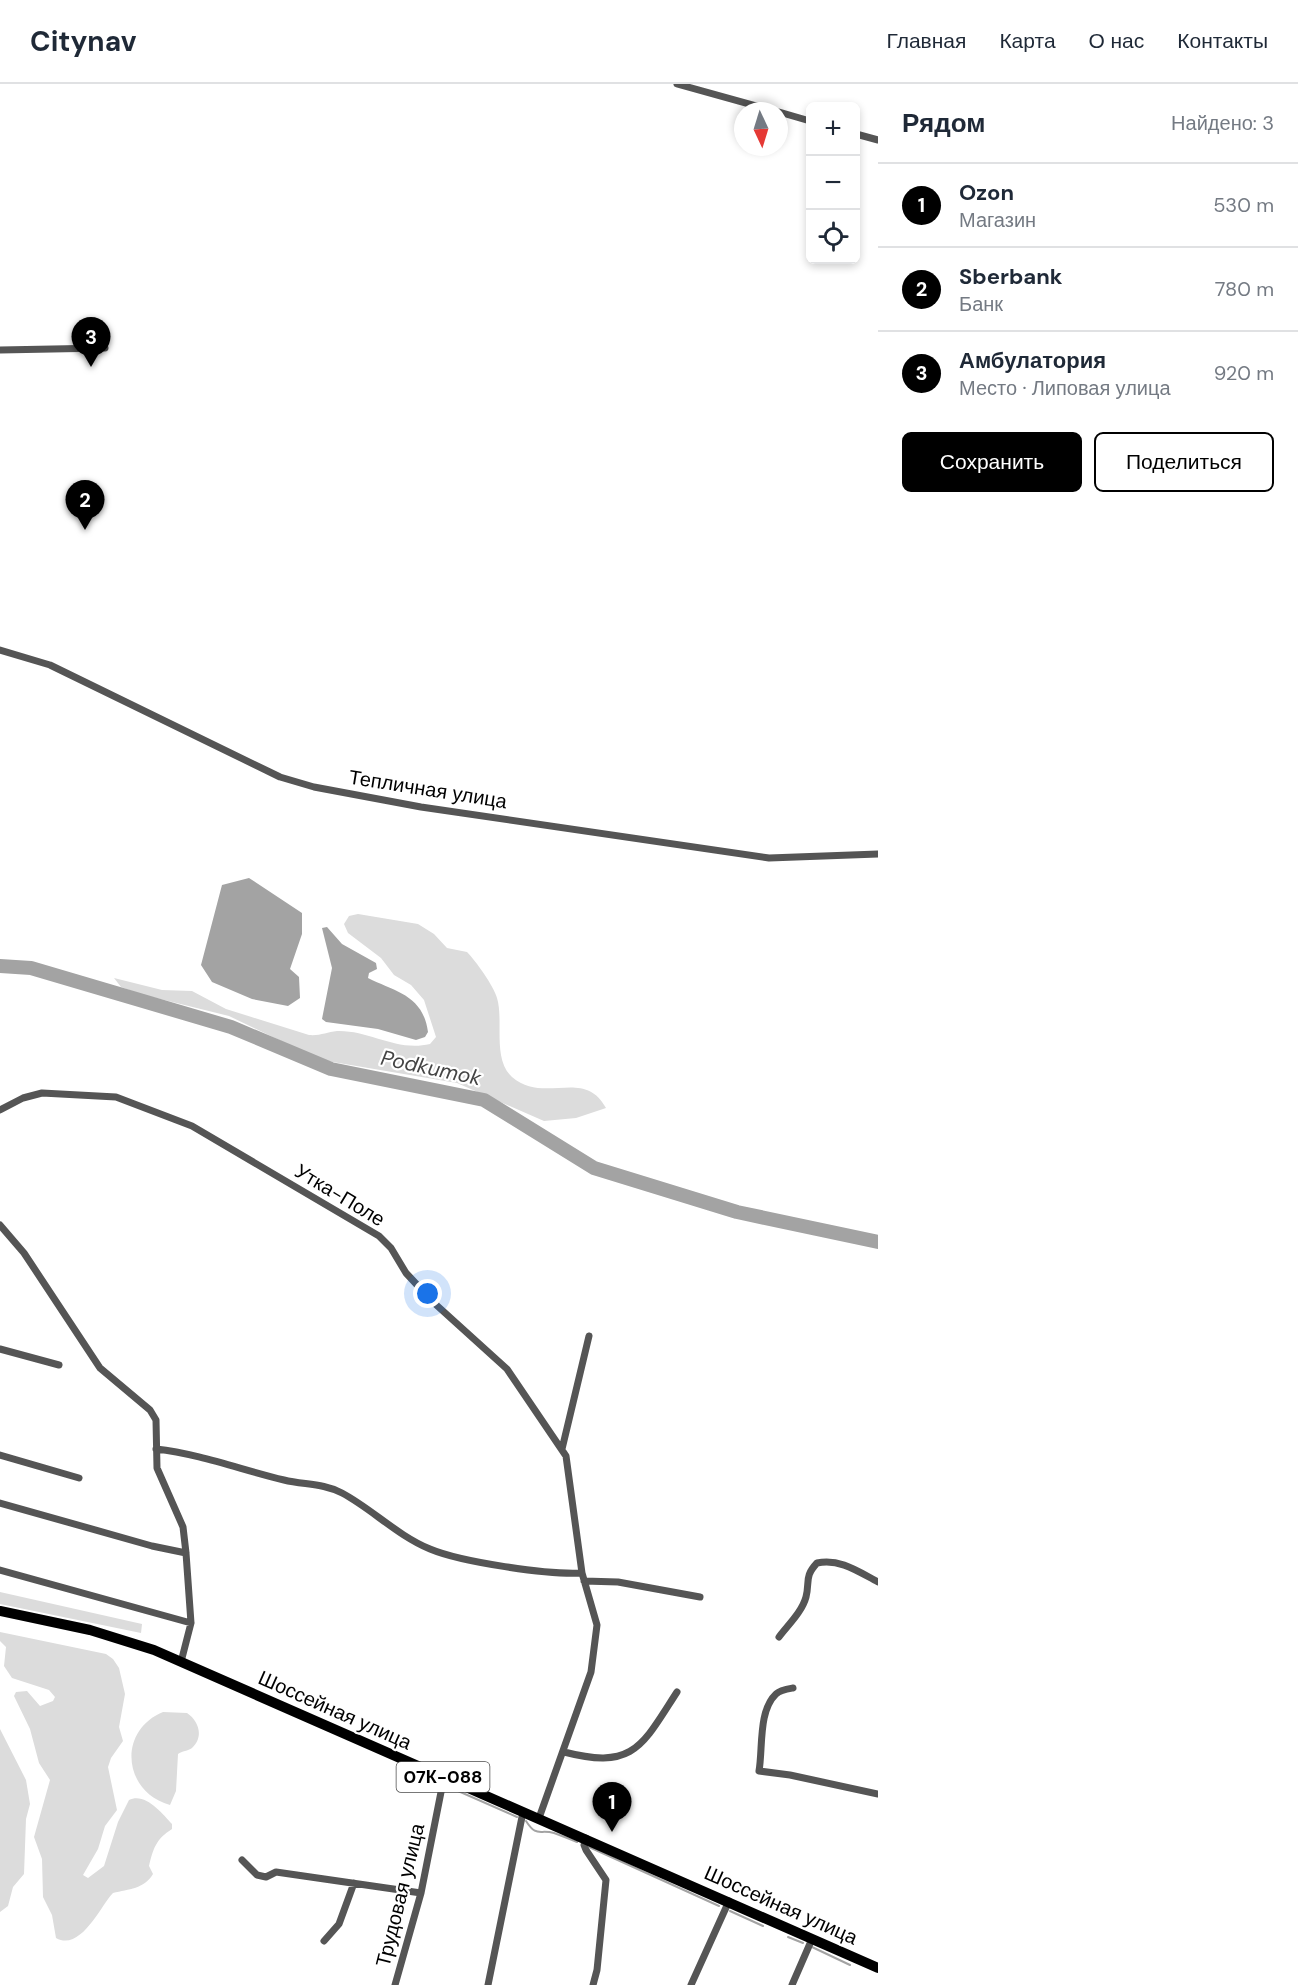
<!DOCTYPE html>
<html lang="ru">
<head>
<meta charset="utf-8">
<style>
	body { margin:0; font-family:"DM Sans",sans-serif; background:#f6f6f7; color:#1f2937 }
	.controls { position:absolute; right:18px; top:18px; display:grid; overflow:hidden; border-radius:9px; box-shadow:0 3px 9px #0003 }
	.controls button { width:54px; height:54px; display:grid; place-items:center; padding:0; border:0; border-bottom:2px solid #e0e1e3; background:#fff; color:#1f2937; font:30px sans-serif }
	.compass { position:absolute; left:734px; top:18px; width:54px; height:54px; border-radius:50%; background:#fff; box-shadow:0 3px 9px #0003; rotate:176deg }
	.you { position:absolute; left:428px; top:1210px; width:21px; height:21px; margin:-15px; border:4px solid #fff; border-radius:50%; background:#1a73e8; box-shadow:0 0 0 9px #1a73e833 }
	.badge { display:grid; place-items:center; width:39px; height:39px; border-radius:50%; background:#000; color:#fff; font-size:20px; font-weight:700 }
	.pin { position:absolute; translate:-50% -50px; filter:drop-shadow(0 2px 3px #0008) }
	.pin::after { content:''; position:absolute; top:32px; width:21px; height:18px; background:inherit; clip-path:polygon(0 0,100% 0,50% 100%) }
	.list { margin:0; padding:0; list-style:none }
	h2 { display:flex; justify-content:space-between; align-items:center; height:78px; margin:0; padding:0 24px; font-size:26px }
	h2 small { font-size:20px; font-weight:400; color:#747a83 }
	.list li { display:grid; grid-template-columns:39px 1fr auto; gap:18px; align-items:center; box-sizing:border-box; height:84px; padding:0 24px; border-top:2px solid #e0e1e3 }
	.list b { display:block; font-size:22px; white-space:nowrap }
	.list p { margin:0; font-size:20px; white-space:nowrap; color:#747a83 }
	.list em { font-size:20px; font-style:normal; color:#747a83 }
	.actions { display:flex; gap:12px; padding:18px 24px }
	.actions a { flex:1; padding:14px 0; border:2px solid #000; border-radius:9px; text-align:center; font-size:21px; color:#000 }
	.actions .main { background:#000; color:#fff }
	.icon { flex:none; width:33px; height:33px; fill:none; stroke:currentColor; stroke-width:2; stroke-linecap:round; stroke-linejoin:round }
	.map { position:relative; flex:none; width:878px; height:1901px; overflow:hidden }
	header { display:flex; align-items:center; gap:36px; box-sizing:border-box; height:84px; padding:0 30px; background:#fff; border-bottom:2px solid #e0e1e3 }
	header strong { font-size:28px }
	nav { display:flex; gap:33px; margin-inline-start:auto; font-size:21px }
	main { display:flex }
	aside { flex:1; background:#fff }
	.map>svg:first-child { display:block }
	.green { fill:#dcdcdc }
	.water { fill:#a3a3a3 }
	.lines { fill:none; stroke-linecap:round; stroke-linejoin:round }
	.stream { stroke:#a3a3a3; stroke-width:2 }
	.river { stroke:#a3a3a3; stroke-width:14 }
	.minor { stroke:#555; stroke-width:7 }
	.primary { stroke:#000; stroke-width:10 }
	.labels { text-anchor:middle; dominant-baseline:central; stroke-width:4.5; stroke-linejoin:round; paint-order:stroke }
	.shield { fill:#fff; stroke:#4c4c4c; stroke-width:1.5 }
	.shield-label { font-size:18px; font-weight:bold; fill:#000 }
	.street-label { font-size:20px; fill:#000; stroke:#fff }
	.water-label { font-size:21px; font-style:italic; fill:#444; stroke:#fff }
</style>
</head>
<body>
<header>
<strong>Citynav</strong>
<nav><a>Главная</a><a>Карта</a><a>О нас</a><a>Контакты</a></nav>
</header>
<main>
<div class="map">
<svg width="878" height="1901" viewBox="0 0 878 1901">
	<rect width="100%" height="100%" fill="#fff"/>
	<path class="green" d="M 358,830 L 418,840 L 434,850 L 447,864 L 467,868 C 475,876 494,902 497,914 C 504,937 492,975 512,993 C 545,1021 584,983 606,1024 L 576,1034 L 544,1037 L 457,999 L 321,976 L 229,932 L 140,910 L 121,903 L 114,894 L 162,906 L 192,907 L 226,925 L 309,951 C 320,952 327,948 337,947 C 370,946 396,968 430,960 L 436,953 L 424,916 L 411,901 L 394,891 L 381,874 L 348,849 L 344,840 L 349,832 Z
		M 0,1508 L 142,1540 L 141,1549 L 0,1520 Z
		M 0,1548 L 106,1570 L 113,1575 L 119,1584 L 125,1610 L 119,1643 L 123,1657 L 111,1674 L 108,1683 L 117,1726 L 105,1742 L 98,1765 L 83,1791 L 88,1794 L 104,1782 L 118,1738 L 129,1716 C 145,1708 162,1729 172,1740 L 172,1745 C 156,1755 153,1765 149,1782 L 153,1790 C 144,1805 129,1805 113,1809 C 101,1821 81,1868 56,1854 L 52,1831 L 43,1813 L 42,1775 L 34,1753 L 50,1696 L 39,1679 L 30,1645 L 14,1612 L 16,1608 L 27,1607 L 40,1622 L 53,1617 L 55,1613 L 49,1606 L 12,1594 L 4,1582 L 6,1563 L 0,1557 Z
		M 163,1628 L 187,1629 C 199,1637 204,1653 192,1664 C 188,1667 182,1667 178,1670 L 176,1707 L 170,1721 C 123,1708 117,1647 163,1628 Z
		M 0,1645 L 26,1696 L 30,1720 L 26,1735 L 24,1790 L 13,1803 L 8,1822 L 0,1828 Z"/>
	<path class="water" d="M 249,794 L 302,829 L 302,850 L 290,885 L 299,893 L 300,914 L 288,922 L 252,915 L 212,898 L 201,881 L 222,801 Z
		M 327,843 L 342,860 L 376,879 L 377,885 L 369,889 L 368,894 C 396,908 423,911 428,948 L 425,953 L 416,956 L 378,945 L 326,938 L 322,935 L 332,884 L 322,844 Z"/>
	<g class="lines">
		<path class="stream" d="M 449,1703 L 517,1733
			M 526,1737 C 537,1754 539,1745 554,1749 C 562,1752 570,1755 577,1758
			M 589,1763 L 719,1822
			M 730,1827 L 763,1842
			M 788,1853 L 803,1859
			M 812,1863 L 850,1881"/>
		<path class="river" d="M 0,882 L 31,884 L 231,943 L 331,985 L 484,1016 L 594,1084 L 737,1128 L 878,1158"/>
		<path class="minor" d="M 677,0 L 774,27
			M 779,28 L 810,37
			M 856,50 L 878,56
			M 0,266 L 105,264
			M 0,566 L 50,581 L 280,693 L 314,703 L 421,723 L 769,774 L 878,770
			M 0,1026 L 23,1014 L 42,1009 L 116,1013 L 192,1042 L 379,1152 L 391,1164 L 406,1189 L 433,1218 L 507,1285 L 566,1372 L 582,1489 L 597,1541 L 591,1588 L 539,1734
			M 0,1141 L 24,1169 L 100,1284 L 150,1326 L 156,1336 L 157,1384 L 183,1443 L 186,1469 L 191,1539 L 181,1578
			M 0,1265 L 59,1281
			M 156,1365 C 200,1370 242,1386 284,1396 C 304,1401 323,1399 342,1409 C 372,1425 398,1452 430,1465 C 461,1478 548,1491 582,1489
			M 562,1365 L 589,1252
			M 0,1371 L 79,1394
			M 0,1419 L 152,1462 L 186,1469
			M 0,1486 L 191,1539
			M 584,1497 L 618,1498 L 700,1513
			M 779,1553 C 788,1541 802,1528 806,1513 C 810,1497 804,1493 817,1479 C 840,1474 859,1488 878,1498
			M 793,1604 C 787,1605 780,1606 776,1610 C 758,1627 763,1665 759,1687 L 790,1691 L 878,1710
			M 564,1668 C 634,1686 642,1662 677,1608
			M 586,1754 L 584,1761 L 586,1766 L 606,1796 L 597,1886 L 593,1901
			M 242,1776 L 257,1791 L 266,1793 L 276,1788 L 421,1809
			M 324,1857 L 339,1840 L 354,1799
			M 395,1901 L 421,1809 L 444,1693
			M 488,1901 L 523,1728
			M 691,1901 L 729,1817
			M 792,1901 L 812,1855"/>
		<path class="primary" d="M 0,1527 L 90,1546 L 154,1566 L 878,1884"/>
	</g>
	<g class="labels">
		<rect class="shield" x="396.5" y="1678" width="93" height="30" rx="4.5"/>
		<g class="shield-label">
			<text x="443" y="1693">07К-088</text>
		</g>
		<g class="street-label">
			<text transform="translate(428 705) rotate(9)">Тепличная улица</text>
			<text transform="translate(340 1111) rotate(31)">Утка-Поле</text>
			<text transform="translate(335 1626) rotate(24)">Шоссейная улица</text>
			<text transform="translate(400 1811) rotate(-76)">Трудовая улица</text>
			<text transform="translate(781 1821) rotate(24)">Шоссейная улица</text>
		</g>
		<g class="water-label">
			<text transform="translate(431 984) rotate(12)">Podkumok</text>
		</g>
	</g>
</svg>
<div class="controls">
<button>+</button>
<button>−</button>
<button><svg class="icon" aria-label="locate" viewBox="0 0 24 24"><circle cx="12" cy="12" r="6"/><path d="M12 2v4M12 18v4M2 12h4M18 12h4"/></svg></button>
</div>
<svg class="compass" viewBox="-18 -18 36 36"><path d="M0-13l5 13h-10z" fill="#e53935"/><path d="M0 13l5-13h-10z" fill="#747a83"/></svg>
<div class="you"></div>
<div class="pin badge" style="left:612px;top:1748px">1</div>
<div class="pin badge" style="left:85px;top:446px">2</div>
<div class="pin badge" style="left:91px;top:283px">3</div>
</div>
<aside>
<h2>Рядом<small>Найдено: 3</small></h2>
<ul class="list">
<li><span class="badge">1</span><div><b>Ozon</b><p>Магазин</p></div><em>530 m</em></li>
<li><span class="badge">2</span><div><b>Sberbank</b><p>Банк</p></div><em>780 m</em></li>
<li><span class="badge">3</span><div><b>Амбулатория</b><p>Место · Липовая улица</p></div><em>920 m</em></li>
</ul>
<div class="actions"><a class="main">Сохранить</a><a>Поделиться</a></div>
</aside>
</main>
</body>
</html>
